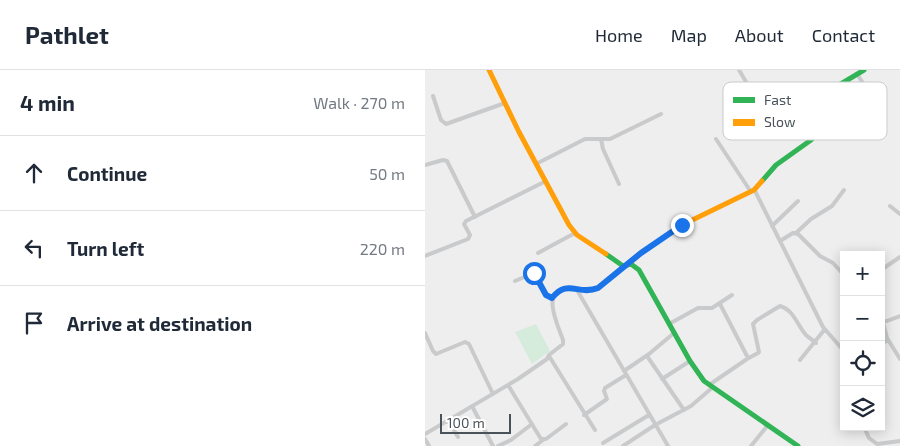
<!DOCTYPE html>
<html lang="en">
<head>
<meta charset="utf-8">
<style>
	body { margin:0; font-family:"Exo 2",sans-serif; background:#f2f2f3; color:#1f2937 }
	.controls { position:absolute; right:15px; bottom:15px; display:grid; overflow:hidden; border-radius:0px; box-shadow:0 2px 12px #0003 }
	.controls button { width:45px; height:45px; display:grid; place-items:center; padding:0; border:0; border-bottom:1px solid #e0e1e3; background:#fff; color:#1f2937; font:25px sans-serif }
	.scale { position:absolute; left:15px; bottom:12px; width:71px; box-sizing:border-box; padding-left:5px; border:2px solid #485258; border-top:0; font-size:14px; line-height:18px; white-space:nowrap; color:#485258; -webkit-text-stroke:4px #fff; paint-order:stroke }
	.stop { position:absolute; width:15px; height:15px; margin:-11px; border:4px solid #1a73e8; border-radius:50%; background:#fff }
	.stop.end { background:#1a73e8; border-color:#fff; box-shadow:0 1px 5px #0008 }
	.list { margin:0; padding:0; list-style:none }
	h2 { display:flex; justify-content:space-between; align-items:center; height:65px; margin:0; padding:0 20px; font-size:21px }
	h2 small { font-size:16px; font-weight:400; color:#747a83 }
	.list li { display:grid; grid-template-columns:32px 1fr auto; gap:15px; align-items:center; box-sizing:border-box; height:75px; padding:0 20px; border-top:1px solid #e0e1e3 }
	.list b { display:block; font-size:19px; white-space:nowrap }
	.list em { font-size:16px; font-style:normal; color:#747a83 }
	.icon { flex:none; width:28px; height:28px; fill:none; stroke:currentColor; stroke-width:2; stroke-linecap:round; stroke-linejoin:round }
	.map { position:relative; flex:none; width:475px; height:376px; overflow:hidden }
	header { display:flex; align-items:center; gap:30px; box-sizing:border-box; height:70px; padding:0 25px; background:#fff; border-bottom:1px solid #e0e1e3 }
	header strong { font-size:24px }
	nav { display:flex; gap:28px; margin-inline-start:auto; font-size:18px }
	main { display:flex }
	aside { flex:1; background:#fff }
	.map>svg:first-child { display:block }
	.green { fill:#d5ebdc }
	.lines { fill:none; stroke-linecap:round; stroke-linejoin:round }
	.street { stroke:#c9cacc; stroke-width:4 }
	.fast { stroke:#30b455; stroke-width:5 }
	.slow { stroke:#ff9f0a; stroke-width:5 }
	.route { stroke:#1a73e8; stroke-width:6 }
	.key { fill:#fff; stroke:#c8cbcd; stroke-width:1 }
	.key-label { font-size:14px; fill:#485258 }
</style>
</head>
<body>
<header>
<strong>Pathlet</strong>
<nav><a>Home</a><a>Map</a><a>About</a><a>Contact</a></nav>
</header>
<main>
<aside>
<h2>4 min<small>Walk · 270 m</small></h2>
<ul class="list">
<li><svg class="icon" aria-label="ahead" viewBox="0 0 24 24"><path d="M12 20V5M6 11l6-6 6 6"/></svg><div><b>Continue</b></div><em>50 m</em></li>
<li><svg class="icon" aria-label="left" viewBox="0 0 24 24"><path d="M17 20v-9H6M10 6l-5 5 5 5"/></svg><div><b>Turn left</b></div><em>220 m</em></li>
<li><svg class="icon" aria-label="arrive" viewBox="0 0 24 24"><path d="M6 21V4h12l-3 4 3 4H6"/></svg><div><b>Arrive at destination</b></div></li>
</ul>
</aside>
<div class="map">
<svg width="475" height="376" viewBox="0 0 475 376">
	<rect width="100%" height="100%" fill="#efeeee"/>
	<path class="green" d="M 111,254 L 125,281 L 107,294 L 90,262 Z"/>
	<g class="lines">
		<path class="street" d="M 314,0 L 336,37
			M 432,4 L 449,30
			M 8,26 L 16,50 L 21,54 L 80,33
			M 176,69 L 178,79 L 194,114
			M 291,69 L 326,122
			M 111,94 L 160,69 L 185,69 L 236,44
			M 0,95 L 18,90 L 22,91 L 50,147
			M 329,119 L 355,171 L 368,163 L 373,164 L 395,186 L 408,193 L 419,205
			M 465,136 L 475,144
			M 347,156 L 373,131
			M 371,163 L 386,149 L 407,136 L 419,120
			M 355,171 L 398,257 L 419,281
			M 113,183 L 150,163
			M 0,186 L 43,169 L 45,165 L 39,154 L 41,151 L 121,111
			M 456,200 L 475,187
			M 90,211 L 109,203 L 121,225 L 127,228
			M 152,220 L 243,376
			M 295,234 L 323,288
			M 456,251 L 462,251 L 475,246
			M 458,252 L 462,268 L 475,289
			M 244,254 L 273,238 L 287,238 L 307,225
			M 0,263 L 8,281 L 11,284 L 40,272 L 44,274 L 68,324
			M 456,274 L 463,270
			M 124,286 L 170,360
			M 222,286 L 259,340
			M 375,290 L 400,259
			M 199,301 L 224,284 L 249,263
			M 237,309 L 265,291
			M 83,315 L 116,369 L 121,369 L 141,354
			M 284,315 L 322,289 L 333,283 L 334,282 L 328,254 L 332,250 L 355,236 C 369,240 372,255 381,265 C 384,268 388,270 391,273
			M 47,336 L 68,376
			M 159,345 L 182,329 L 179,321 L 180,318 L 201,305
			M 23,350 L 33,367
			M 439,357 L 444,368 L 452,374 L 475,371
			M 0,364 L 93,309 L 122,289 L 124,285 L 138,274 L 138,270 C 133,256 115,219 142,218 C 154,217 160,223 173,218 L 198,196
			M 0,369 L 4,376
			M 178,373 L 224,345
			M 73,376 L 86,370 L 107,354
			M 110,376 L 118,370
			M 198,376 L 230,355 L 266,336 L 288,317
			M 326,376 L 343,355"/>
		<path class="fast" d="M 337,111 L 351,95 L 386,70 L 422,36 L 423,30 L 414,18 L 414,15 L 439,0
			M 181,184 L 198,196 L 206,194 L 214,200 L 265,291 L 279,311 L 373,376"/>
		<path class="slow" d="M 64,0 L 94,62 L 144,155 L 152,165 L 181,184
			M 203,194 L 216,183 L 257,155 L 329,120 L 337,111"/>
	</g>
	<g class="lines">
		<path class="route" d="M 109,203 L 121,225 L 127,228 C 143,208 153,226 173,218 L 216,183 L 257,155"/>
	</g>
	<rect x="298" y="12" width="164" height="58" rx="8" class="key"/>
	<rect x="308" y="27" width="22" height="6" fill="#30b455"/>
	<rect x="308" y="49" width="22" height="7" fill="#ff9f0a"/>
	<g class="key-label">
		<text x="339" y="35">Fast</text>
		<text x="339" y="57">Slow</text>
	</g>
</svg>
<div class="controls">
<button>+</button>
<button>−</button>
<button><svg class="icon" aria-label="locate" viewBox="0 0 24 24"><circle cx="12" cy="12" r="6"/><path d="M12 2v4M12 18v4M2 12h4M18 12h4"/></svg></button>
<button><svg class="icon" aria-label="layers" viewBox="0 0 24 24"><path d="M12 4l9 5-9 5-9-5zM3 14l9 5 9-5"/></svg></button>
</div>
<div class="scale">100 m</div>
<div class="stop" style="left:109px;top:203px"></div>
<div class="stop end" style="left:257px;top:155px"></div>
</div>
</main>
</body>
</html>
